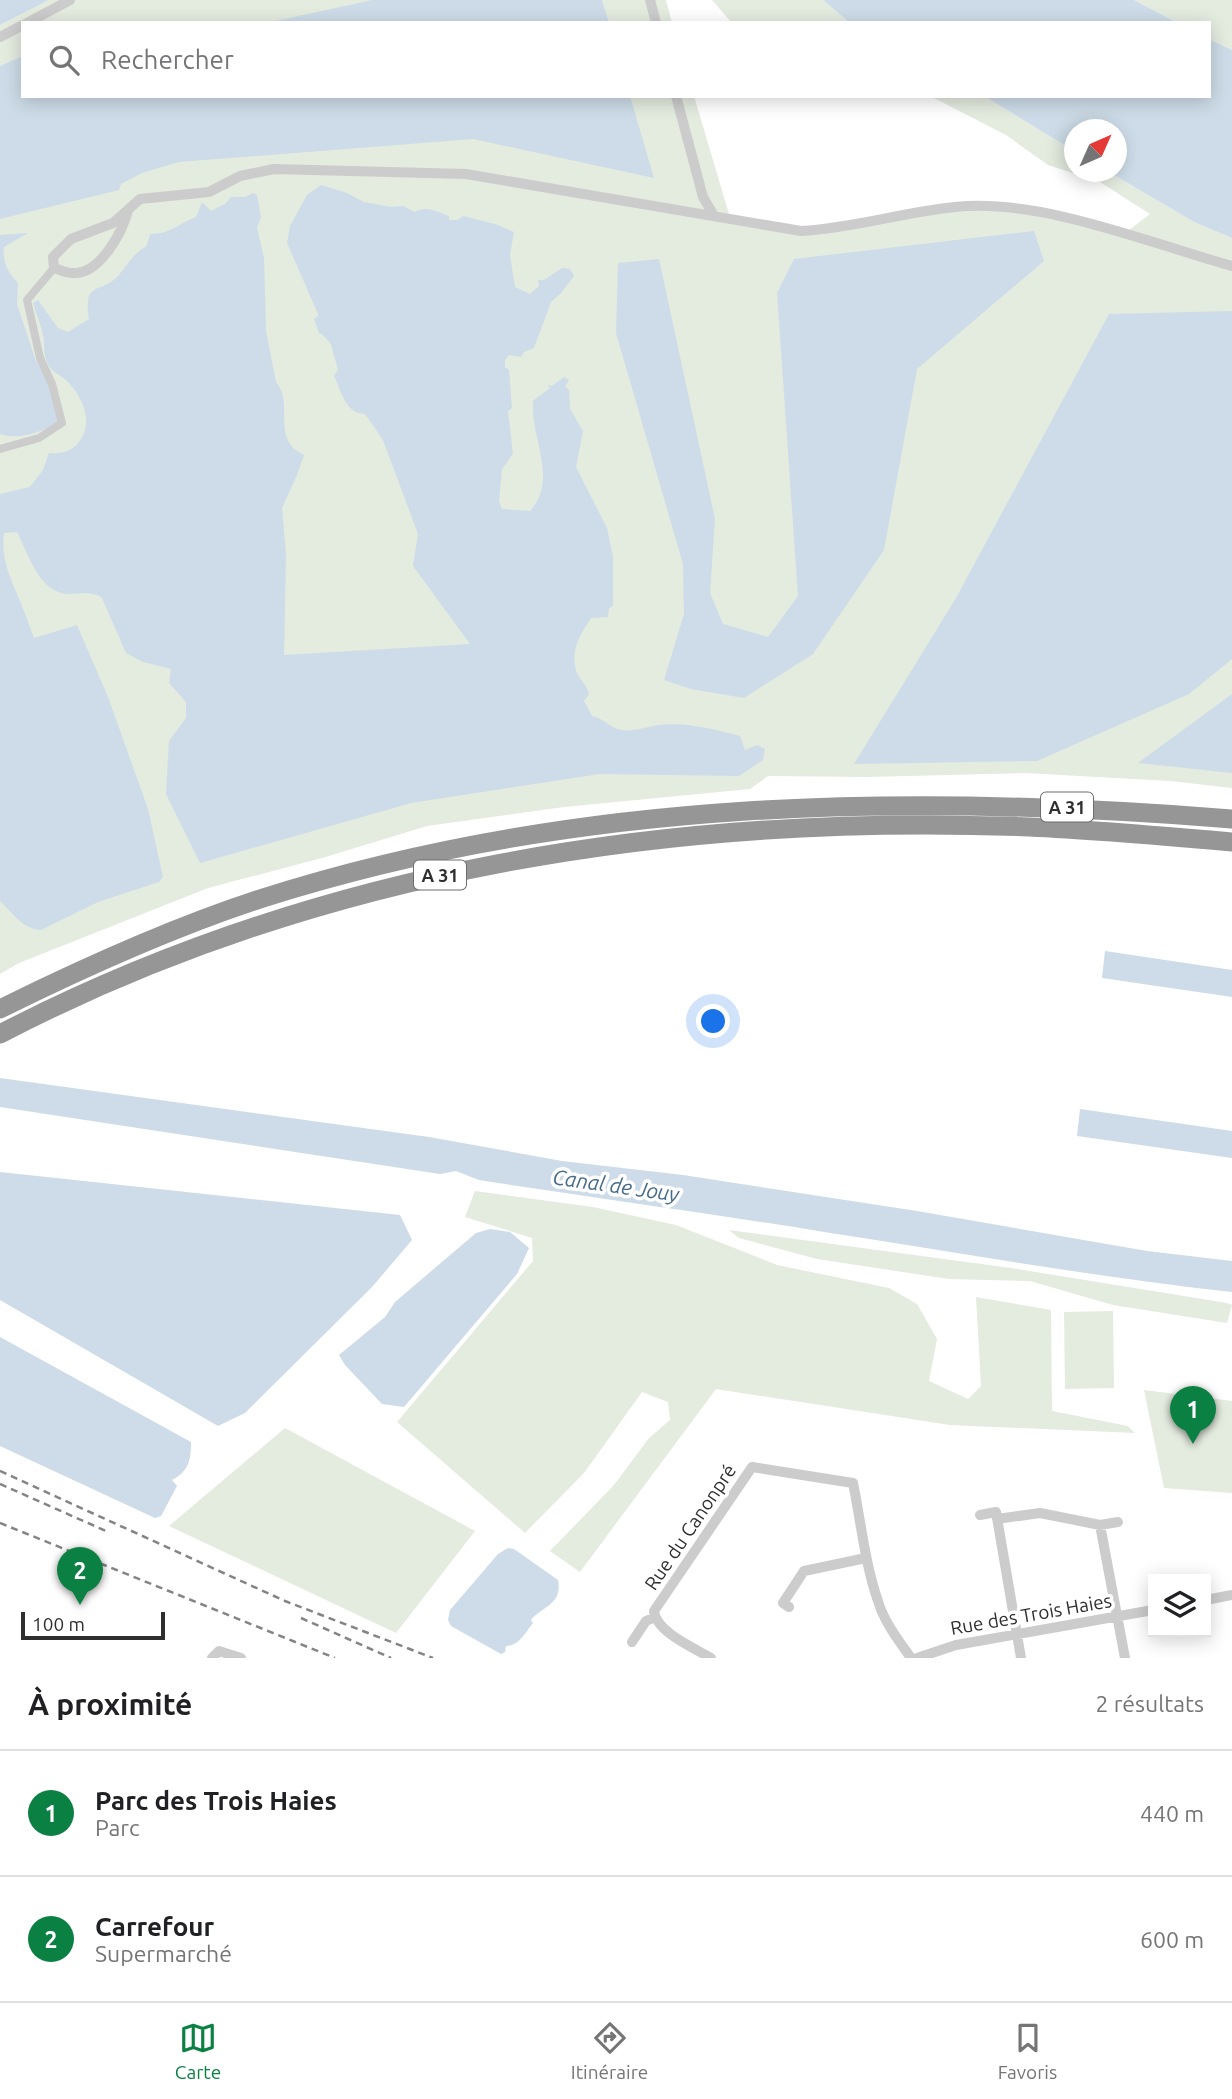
<!DOCTYPE html>
<html lang="fr">
<head>
<meta charset="utf-8">
<style>
	body { margin:0; font-family:Ubuntu,sans-serif; background:#f2f2f2; color:#202124 }
	.controls { position:absolute; right:21px; bottom:21px; display:grid; overflow:hidden; border-radius:0px; box-shadow:0 4px 18px #0003 }
	.controls button { width:63px; height:63px; display:grid; place-items:center; padding:0; border:0; border-bottom:2px solid #e0e0e0; background:#fff; color:#202124; font:35px sans-serif }
	.compass { position:absolute; left:1064px; top:119px; width:63px; height:63px; border-radius:50%; background:#fff; box-shadow:0 4px 18px #0003; rotate:45deg }
	.scale { position:absolute; left:21px; bottom:18px; width:144px; box-sizing:border-box; padding-left:7px; border:4px solid #2f2f2f; border-top:0; font-size:19px; line-height:24px; white-space:nowrap; color:#2f2f2f; -webkit-text-stroke:5px #fff; paint-order:stroke }
	.you { position:absolute; left:714px; top:1022px; width:24px; height:24px; margin:-18px; border:5px solid #fff; border-radius:50%; background:#1a73e8; box-shadow:0 0 0 10px #1a73e833 }
	.badge { display:grid; place-items:center; width:46px; height:46px; border-radius:50%; background:#0b8043; color:#fff; font-size:23px; font-weight:700 }
	.pin { position:absolute; translate:-50% -58px; filter:drop-shadow(0 2px 4px #0008) }
	.pin::after { content:''; position:absolute; top:37px; width:24px; height:21px; background:inherit; clip-path:polygon(0 0,100% 0,50% 100%) }
	.list { margin:0; padding:0; list-style:none }
	h2 { display:flex; justify-content:space-between; align-items:center; height:91px; margin:0; padding:0 28px; font-size:30px }
	h2 small { font-size:23px; font-weight:400; color:#757577 }
	.list li { display:grid; grid-template-columns:46px 1fr auto; gap:21px; align-items:center; box-sizing:border-box; height:126px; padding:0 28px; border-top:2px solid #e0e0e0 }
	.list b { display:block; font-size:26px; white-space:nowrap }
	.list p { margin:0; font-size:23px; white-space:nowrap; color:#757577 }
	.list em { font-size:23px; font-style:normal; color:#757577 }
	.icon { flex:none; width:38px; height:38px; fill:none; stroke:currentColor; stroke-width:2; stroke-linecap:round; stroke-linejoin:round }
	.map { position:relative; flex:none; width:1232px; height:1658px; overflow:hidden }
	.search { position:absolute; background:#fff; box-shadow:0 4px 18px #0003; left:21px; right:21px; top:21px; height:77px; display:flex; align-items:center; gap:18px; box-sizing:border-box; padding:0 24px; border-radius:0px; color:#757577; font-size:26px }
	.sheet { height:343px; background:#fff }
	nav { display:flex; justify-content:space-around; align-items:center; box-sizing:border-box; height:98px; border-top:2px solid #e0e0e0; background:#fff; font-size:19px; color:#757577 }
	nav a { display:grid; justify-items:center; gap:4px }
	nav .on { color:#0b8043 }
	.map>svg:first-child { display:block }
	.green { fill:#e4ebdf }
	.water { fill:#cddce8 }
	.lines { fill:none; stroke-linecap:round; stroke-linejoin:round }
	.pedestrian { stroke:#ccc; stroke-width:8 }
	.minor { stroke:#ccc; stroke-width:10 }
	.motorway { stroke:#969696; stroke-width:19 }
	.rail { stroke:#848484; stroke-width:2.5; stroke-dasharray:7 5; stroke-linecap:butt }
	.labels { text-anchor:middle; dominant-baseline:central; stroke-width:7; stroke-linejoin:round; paint-order:stroke }
	.shield { fill:#fff; stroke:#6d6d6d; stroke-width:2 }
	.shield-label { font-size:18px; font-weight:bold; fill:#2f2f2f }
	.street-label { font-size:19px; fill:#2f2f2f; stroke:#fff }
	.water-label { font-size:21px; font-style:italic; fill:#466b88; stroke:#fff }
</style>
</head>
<body>
<div class="map">
<svg width="1232" height="1658" viewBox="0 0 1232 1658">
	<rect width="100%" height="100%" fill="#fff"/>
	<path class="green" d="M 49,0 L 666,0 L 672,23 L 23,23 L 23,96 L 694,96 L 731,221 L 802,231 L 956,207 L 1018,208 L 1124,234 L 1150,214 L 1100,182 L 1048,165 L 1006,135 L 930,96 L 984,96 L 1074,151 L 1074,172 L 1109,172 L 1194,222 L 1232,238 L 1232,788 L 1170,781 L 1025,773 L 867,777 L 768,776 L 750,789 L 564,807 L 427,826 L 322,858 L 208,888 L 19,963 L 0,974 L 0,25 Z
		M 712,0 L 823,0 L 850,23 L 732,23 Z
		M 1134,0 L 1232,0 L 1232,50 L 1209,39 L 1209,23 L 1178,23 Z
		M 475,1191 L 593,1207 L 676,1225 L 777,1265 L 889,1288 L 917,1304 L 937,1339 L 929,1381 L 968,1399 L 981,1386 L 976,1297 L 1051,1310 L 1052,1411 L 1128,1426 L 1135,1433 L 950,1425 L 716,1389 L 580,1572 L 550,1551 L 614,1485 L 649,1438 L 670,1420 L 668,1402 L 642,1392 L 584,1473 L 525,1533 L 397,1422 L 533,1261 L 532,1238 L 465,1217 Z
		M 729,1230 L 1011,1268 L 1227,1303 L 1232,1305 L 1227,1323 L 1113,1305 L 1030,1281 L 949,1279 L 817,1259 L 739,1238 Z
		M 1113,1311 L 1114,1388 L 1065,1389 L 1064,1312 Z
		M 1144,1390 L 1232,1401 L 1232,1493 L 1164,1488 Z
		M 285,1428 L 475,1531 L 396,1633 L 169,1526 Z"/>
	<path class="water" d="M 0,0 L 49,0 L 0,25 Z
		M 372,0 L 602,0 L 609,23 L 267,23 Z
		M 823,0 L 1134,0 L 1178,23 L 850,23 Z
		M 1209,39 L 1232,50 L 1232,238 L 1194,222 L 1109,172 L 1116,172 L 1116,130 L 1074,130 L 1074,151 L 984,96 L 1209,96 Z
		M 23,56 L 23,96 L 630,96 L 654,178 L 473,139 L 179,162 L 142,173 L 121,184 L 119,190 L 0,219 L 0,66 Z
		M 321,185 L 347,193 L 364,202 L 391,207 L 403,206 L 415,212 C 427,205 437,212 449,216 L 449,220 L 458,220 L 463,216 L 498,225 L 514,232 L 510,255 L 515,287 L 530,294 L 539,286 L 538,280 L 544,280 L 562,268 L 570,269 L 574,276 L 561,293 L 551,302 L 534,348 L 524,352 L 521,357 L 509,355 L 505,360 L 505,367 L 509,370 L 512,408 L 508,411 L 513,454 L 502,469 L 499,501 L 502,509 L 530,511 C 559,480 530,437 533,401 L 550,388 L 547,385 L 552,386 L 564,377 L 569,380 L 565,386 L 569,390 L 570,409 L 583,431 L 576,467 L 607,528 L 613,557 L 613,606 L 609,608 L 608,617 L 591,618 C 580,635 568,653 578,675 C 582,682 586,684 589,694 L 584,701 L 592,716 C 603,718 610,728 621,730 C 634,732 646,727 659,725 C 686,722 714,729 740,736 L 745,750 L 757,745 L 765,749 L 763,760 L 739,776 L 600,774 L 411,803 L 200,863 L 166,794 L 169,741 L 186,718 L 186,702 L 169,683 L 171,669 L 143,662 L 126,653 L 102,598 C 93,591 81,594 69,594 C 38,593 29,554 17,532 L 4,533 C 0,563 14,584 24,611 C 28,620 30,629 34,638 L 77,625 L 108,697 L 148,809 L 163,877 L 159,882 L 98,902 L 41,930 C 22,929 13,913 0,901 L 0,494 L 30,487 L 43,470 L 49,453 C 60,454 71,452 78,443 C 95,423 83,397 66,380 C 59,374 51,372 47,362 C 43,354 45,343 43,335 C 41,324 36,314 33,303 L 38,300 L 58,328 L 68,332 L 89,319 C 83,281 99,294 116,278 C 124,270 129,260 138,252 C 141,249 145,248 147,245 C 147,244 150,235 150,234 C 168,235 180,223 196,217 L 202,202 L 211,211 L 225,204 L 231,197 L 245,197 L 253,193 L 257,195 L 261,217 L 257,228 L 264,258 L 266,331 L 276,382 C 295,405 270,439 304,455 L 297,475 L 282,508 L 286,554 L 284,655 L 470,644 L 413,566 L 418,534 L 383,440 L 365,414 C 344,413 342,391 334,376 L 338,370 L 331,344 L 322,334 L 319,333 L 314,319 L 318,316 L 318,314 L 287,243 L 290,226 L 307,195 Z
		M 1034,231 L 1044,261 L 917,369 L 884,550 L 813,654 L 744,698 L 691,689 L 664,680 L 684,614 L 683,564 L 616,333 L 618,263 L 659,259 L 715,519 L 710,593 L 723,624 L 768,637 L 798,596 L 777,293 L 794,259 Z
		M 28,233 L 4,247 C 2,260 8,274 18,283 L 17,304 L 36,361 L 50,383 L 60,421 C 44,431 20,441 0,434 L 0,235 Z
		M 1232,311 L 1232,659 L 1189,694 L 1037,761 L 854,764 L 956,598 L 1109,314 Z
		M 1232,694 L 1232,773 L 1138,763 Z
		M 1105,951 L 1232,970 L 1232,997 L 1102,978 Z
		M 0,1078 L 429,1137 L 562,1161 L 683,1175 L 917,1211 L 1147,1251 L 1232,1261 L 1232,1292 C 1095,1277 960,1253 824,1232 C 709,1213 594,1198 479,1180 L 456,1171 L 440,1174 L 0,1107 Z
		M 1080,1109 L 1232,1131 L 1232,1158 L 1077,1136 Z
		M 0,1172 L 400,1215 L 412,1240 L 372,1287 L 245,1413 L 218,1426 L 0,1300 Z
		M 490,1229 L 510,1232 L 529,1248 L 517,1274 L 404,1407 L 382,1404 L 345,1365 L 339,1355 L 385,1317 L 395,1302 L 476,1233 Z
		M 0,1337 L 191,1442 C 191,1460 189,1471 172,1480 L 177,1486 L 161,1516 L 155,1518 L 0,1446 Z
		M 508,1548 L 514,1549 L 558,1580 C 563,1605 541,1607 531,1620 L 533,1623 C 525,1633 519,1646 506,1646 L 505,1652 L 501,1654 L 451,1626 L 448,1620 L 450,1610 L 498,1554 Z"/>
	<g class="lines">
		<path class="pedestrian" d="M 0,449 L 39,438 L 62,423 L 52,384 L 40,358 L 27,300 L 54,268"/>
		<path class="minor" d="M 650,0 L 656,23
			M 27,23 L 70,0
			M 0,37 L 23,25
			M 676,96 L 703,197 L 714,216
			M 128,210 C 123,231 101,272 76,273 C 68,274 61,270 54,268 L 53,257 L 71,239 L 113,223 L 140,199 L 209,192 L 240,176 L 274,169 L 466,174 L 801,231 C 855,228 903,212 955,207 C 1041,198 1149,243 1232,266
			M 980,1515 L 996,1512 L 1021,1658
			M 997,1519 L 1040,1513 L 1100,1525 L 1118,1522
			M 1100,1525 L 1125,1658
			M 1206,1600 L 1232,1595
			M 789,1607 L 783,1603 L 804,1571 L 866,1558
			M 632,1642 L 646,1621 L 655,1617
			M 212,1658 L 219,1651 L 241,1658
			M 711,1658 C 694,1648 656,1632 654,1611 L 752,1467 L 853,1483 C 861,1522 865,1564 878,1601 C 884,1622 899,1641 911,1658
			M 917,1658 L 956,1645 L 1153,1610"/>
		<path class="motorway" d="M 0,1009 C 85,967 173,927 263,898 C 577,798 907,793 1232,819
			M 0,1034 C 318,869 673,813 1029,827 C 1097,830 1164,836 1232,842"/>
		<path class="rail" d="M 0,1471 L 285,1601 L 433,1658
			M 0,1484 L 106,1531
			M 0,1523 L 335,1658
			M 301,1618 L 391,1658"/>
	</g>
	<g class="labels">
		<g class="shield">
			<rect x="1041" y="792.5" width="52" height="29" rx="5"/>
			<rect x="414" y="860.5" width="52" height="29" rx="5"/>
		</g>
		<g class="shield-label">
			<text x="1067" y="807">A 31</text>
			<text x="440" y="875">A 31</text>
		</g>
		<g class="street-label">
			<text transform="translate(690 1527) rotate(-56)">Rue du Canonpré</text>
			<text transform="translate(1031 1614) rotate(-10)">Rue des Trois Haies</text>
		</g>
		<g class="water-label">
			<text transform="translate(616 1185) rotate(8)">Canal de Jouy</text>
		</g>
	</g>
</svg>
<div class="controls">
<button><svg class="icon" aria-label="layers" viewBox="0 0 24 24"><path d="M12 4l9 5-9 5-9-5zM3 14l9 5 9-5"/></svg></button>
</div>
<svg class="compass" viewBox="-18 -18 36 36"><path d="M0-13l5 13h-10z" fill="#e53935"/><path d="M0 13l5-13h-10z" fill="#757577"/></svg>
<div class="scale">100 m</div>
<div class="you"></div>
<div class="pin badge" style="left:1193px;top:1444px">1</div>
<div class="pin badge" style="left:80px;top:1605px">2</div>
<div class="search"><svg class="icon" aria-label="search" viewBox="0 0 24 24"><circle cx="10" cy="10" r="6"/><path d="M15 15l6 6"/></svg>Rechercher</div>
</div>
<section class="sheet">
<h2>À proximité<small>2 résultats</small></h2>
<ul class="list">
<li><span class="badge">1</span><div><b>Parc des Trois Haies</b><p>Parc</p></div><em>440 m</em></li>
<li><span class="badge">2</span><div><b>Carrefour</b><p>Supermarché</p></div><em>600 m</em></li>
</ul>
</section>
<nav>
<a class="on"><svg class="icon" aria-label="map" viewBox="0 0 24 24"><path d="M3 6l6-2 6 2 6-2v14l-6 2-6-2-6 2zM9 4v14M15 6v14"/></svg>Carte</a>
<a><svg class="icon" aria-label="directions" viewBox="0 0 24 24"><path d="M12 3l9 9-9 9-9-9zM9 14v-3h6M13 9l2 2-2 2"/></svg>Itinéraire</a>
<a><svg class="icon" aria-label="saved" viewBox="0 0 24 24"><path d="M7 4h10v16l-5-4-5 4z"/></svg>Favoris</a>
</nav>
</body>
</html>
